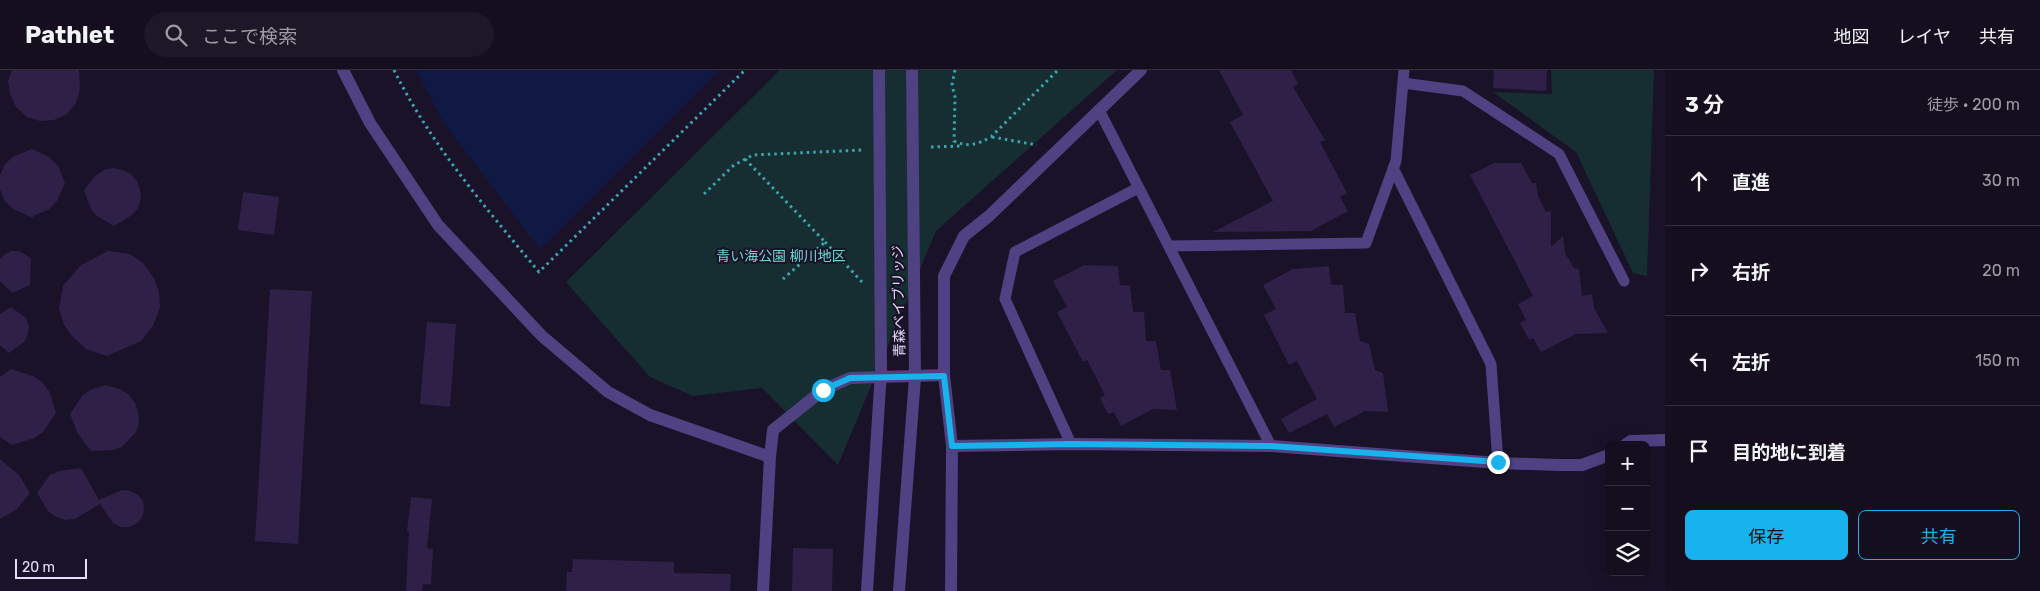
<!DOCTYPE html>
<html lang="ja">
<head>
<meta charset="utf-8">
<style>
	body { margin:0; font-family:Rubik,"Noto Sans JP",sans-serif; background:#1d1727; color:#f1f3f6 }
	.controls { position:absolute; right:15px; bottom:15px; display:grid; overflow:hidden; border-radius:8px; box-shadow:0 5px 20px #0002 }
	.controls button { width:45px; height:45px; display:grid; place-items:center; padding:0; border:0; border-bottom:1px solid #332e3c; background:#140e1e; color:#f1f3f6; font:25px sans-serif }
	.scale { position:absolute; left:15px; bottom:12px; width:72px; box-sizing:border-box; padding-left:5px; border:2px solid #e5dcfc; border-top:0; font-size:14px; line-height:18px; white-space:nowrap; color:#e5dcfc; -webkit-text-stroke:4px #1a1228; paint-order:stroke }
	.stop { position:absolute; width:15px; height:15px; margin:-11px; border:4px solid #18b2ec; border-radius:50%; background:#fff }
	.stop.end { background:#18b2ec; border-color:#fff; box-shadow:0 1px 5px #0008 }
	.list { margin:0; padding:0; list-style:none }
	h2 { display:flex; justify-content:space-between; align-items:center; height:65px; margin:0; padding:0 20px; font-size:21px }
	h2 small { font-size:16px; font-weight:400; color:#9d9ca4 }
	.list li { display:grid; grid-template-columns:32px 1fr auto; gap:15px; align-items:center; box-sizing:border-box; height:90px; padding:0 20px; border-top:1px solid #332e3c }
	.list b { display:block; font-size:19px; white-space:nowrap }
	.list em { font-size:16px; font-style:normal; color:#9d9ca4 }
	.actions { display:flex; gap:10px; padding:15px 20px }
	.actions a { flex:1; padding:11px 0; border:1px solid #18b2ec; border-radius:8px; text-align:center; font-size:18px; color:#18b2ec }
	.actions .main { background:#18b2ec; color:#111 }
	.icon { flex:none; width:28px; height:28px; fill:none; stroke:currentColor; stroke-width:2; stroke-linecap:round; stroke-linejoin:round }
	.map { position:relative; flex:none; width:1665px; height:521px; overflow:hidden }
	header { display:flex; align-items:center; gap:30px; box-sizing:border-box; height:70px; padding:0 25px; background:#140e1e; border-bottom:1px solid #332e3c }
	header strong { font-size:24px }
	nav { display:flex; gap:28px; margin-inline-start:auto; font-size:18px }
	.search { width:350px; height:45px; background:#1d1727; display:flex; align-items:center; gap:12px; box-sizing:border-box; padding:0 18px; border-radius:28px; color:#9d9ca4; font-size:19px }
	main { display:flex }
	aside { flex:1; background:#140e1e }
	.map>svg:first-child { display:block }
	.green { fill:#162d31 }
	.water { fill:#0f1944 }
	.building { fill:#2f2047 }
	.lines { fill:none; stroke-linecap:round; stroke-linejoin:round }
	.path { stroke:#3ba4b1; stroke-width:3; stroke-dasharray:2.5 4; stroke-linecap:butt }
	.service { stroke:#4f4182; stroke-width:11 }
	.minor { stroke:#4f4182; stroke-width:12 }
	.tertiary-bridge { stroke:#4f4182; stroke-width:12 }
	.route { stroke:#18b2ec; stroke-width:6 }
	.labels { text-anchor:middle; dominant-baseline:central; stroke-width:4; stroke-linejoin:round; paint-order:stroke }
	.park-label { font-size:14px; fill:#6dd7cf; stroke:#1a1228 }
	.street-label { font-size:14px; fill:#e5dcfc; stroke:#1a1228 }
</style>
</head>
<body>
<header>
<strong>Pathlet</strong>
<div class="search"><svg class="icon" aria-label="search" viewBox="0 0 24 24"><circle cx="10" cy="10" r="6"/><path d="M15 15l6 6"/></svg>ここで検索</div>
<nav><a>地図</a><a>レイヤ</a><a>共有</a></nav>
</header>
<main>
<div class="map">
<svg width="1665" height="521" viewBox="0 0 1665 521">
	<rect width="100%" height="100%" fill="#1a1228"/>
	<path class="green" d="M 780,0 L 1117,0 L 936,161 L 838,395 L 762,318 L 693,326 L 650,307 L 566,212 Z
		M 1551,0 L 1654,0 L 1647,206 L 1633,203 L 1576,82 L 1493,22 L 1552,24 Z"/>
	<path class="water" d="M 416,0 L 719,0 L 540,179 L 444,53 Z"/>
	<path class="building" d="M 12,0 L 79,0 L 80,19 L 76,33 L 67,44 L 54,50 L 40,51 L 27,47 L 16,37 L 10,24 L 8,11 Z
		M 1219,0 L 1291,0 L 1298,14 L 1293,17 L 1325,70 L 1320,72 L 1347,123 L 1340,127 L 1348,141 L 1311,161 L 1213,162 L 1273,131 L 1230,52 L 1243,45 Z
		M 1494,0 L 1547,0 L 1546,21 L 1493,18 Z
		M 32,79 L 49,87 L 58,96 L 65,113 L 57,131 L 48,140 L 33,146 L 33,148 L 13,139 L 4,130 L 0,119 L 0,105 L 5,94 L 14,86 Z
		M 1494,93 L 1521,93 L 1532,113 L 1536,113 L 1538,126 L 1546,142 L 1551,141 L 1551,177 L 1563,166 L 1565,183 L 1574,198 L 1579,199 L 1582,226 L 1592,224 L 1594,238 L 1608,263 L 1576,264 L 1541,282 L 1533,268 L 1529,270 L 1520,253 L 1526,250 L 1518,234 L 1533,226 L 1470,105 Z
		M 113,98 L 123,100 L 131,104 L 137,111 L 140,119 L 141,129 L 138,138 L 132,145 L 114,156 L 97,146 L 91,139 L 84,120 L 96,105 L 104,100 Z
		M 243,122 L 279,127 L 274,165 L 238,160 Z
		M 12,181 L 19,181 L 31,188 L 30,215 L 12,223 L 0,211 L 0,189 L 5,184 Z
		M 108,181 L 130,184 L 143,193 L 154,208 L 159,222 L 160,237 L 153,256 L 141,271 L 107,286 L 86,279 L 72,266 L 64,255 L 59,238 L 63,216 L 81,195 Z
		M 1084,195 L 1118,196 L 1120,215 L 1130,216 L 1133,242 L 1144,242 L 1146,271 L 1156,271 L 1161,300 L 1170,300 L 1177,340 L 1153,339 L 1121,356 L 1114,342 L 1108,344 L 1100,328 L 1105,325 L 1087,290 L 1083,292 L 1057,242 L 1067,237 L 1053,211 Z
		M 1329,196 L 1331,215 L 1343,215 L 1345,243 L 1355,243 L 1360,271 L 1369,274 L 1375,300 L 1383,303 L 1388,342 L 1365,341 L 1334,357 L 1327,344 L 1289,363 L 1281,349 L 1317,329 L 1297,291 L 1289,295 L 1264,245 L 1276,239 L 1263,215 L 1293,199 Z
		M 270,219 L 312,221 L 298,474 L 255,471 Z
		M 11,237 L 26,248 L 29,256 L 28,264 L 24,272 L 9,283 L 0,275 L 0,244 Z
		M 427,252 L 456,254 L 450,337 L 420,334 Z
		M 11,299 L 33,306 L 42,312 L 49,321 L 56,343 L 43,362 L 34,368 L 12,375 L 0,367 L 0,307 Z
		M 105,315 L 120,319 L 128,324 L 135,333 L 138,342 L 139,352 L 136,362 L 122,377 L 113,380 L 91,381 L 78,364 L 70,344 L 82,326 L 90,320 Z
		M 0,389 L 19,405 L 30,423 L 17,439 L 0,449 Z
		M 81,398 L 99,430 L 122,420 L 130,421 L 138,425 L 143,431 L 144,440 L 142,448 L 136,454 L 129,457 L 121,457 L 113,453 L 100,434 L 75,449 L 65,450 L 56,447 L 48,441 L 37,423 L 50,405 L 59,401 Z
		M 411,427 L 432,429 L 427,478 L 433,479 L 431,515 L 423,514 L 422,521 L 406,521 L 409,462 L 407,461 Z
		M 793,478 L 833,479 L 832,521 L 792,521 Z
		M 573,489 L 674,492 L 674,503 L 731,504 L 730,521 L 566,521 L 567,502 L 572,502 Z"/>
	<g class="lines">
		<path class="path" d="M 394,0 C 431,75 486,138 539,202 L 745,0
			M 955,0 L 952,15 L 955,27 L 954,71 C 968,78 978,74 991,67 L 1058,0
			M 992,67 L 1037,75
			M 931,77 L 963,76
			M 745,89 L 825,172 L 783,209
			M 704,124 L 734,95 L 753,85 L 862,80
			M 825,172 L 862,212"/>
		<path class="service" d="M 1403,13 L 1463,21 L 1559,84 L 1624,211
			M 1099,40 L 1271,376
			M 1393,98 L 1491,294 L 1498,393
			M 1169,176 L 1366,173 L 1396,91 L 1404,0
			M 1071,374 L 1005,229 L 1015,182 L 1138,118"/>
		<path class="minor" d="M 343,0 L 370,53 L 438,155 L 542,266 L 608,322 L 650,345 L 770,387 L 773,360 L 823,320 L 850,308 L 944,305
			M 1625,375 L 1631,371 L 1665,370
			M 952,376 L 1071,374 L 1271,376 L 1498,393 L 1559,395 L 1582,395 L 1609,385
			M 763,521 L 770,387
			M 951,521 L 952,376 L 944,305 L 944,206 L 964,166 L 989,146 L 1141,0"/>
		<path class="tertiary-bridge" d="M 867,521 L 881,301 L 879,0
			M 899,521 L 915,307 L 912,0"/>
	</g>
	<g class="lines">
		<path class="route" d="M 823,320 L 850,308 L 944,306 L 952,376 L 1071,374 L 1271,376 L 1498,392"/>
	</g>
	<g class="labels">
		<g class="park-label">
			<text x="781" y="186">青い海公園 柳川地区</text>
		</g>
		<g class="street-label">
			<text transform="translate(899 231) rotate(-91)">青森ベイブリッジ</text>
		</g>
	</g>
</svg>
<div class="controls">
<button>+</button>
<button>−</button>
<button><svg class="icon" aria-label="layers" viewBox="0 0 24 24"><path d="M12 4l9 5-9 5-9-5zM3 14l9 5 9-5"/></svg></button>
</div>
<div class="scale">20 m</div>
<div class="stop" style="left:823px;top:320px"></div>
<div class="stop end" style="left:1498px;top:392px"></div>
</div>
<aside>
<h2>3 分<small>徒歩 · 200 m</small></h2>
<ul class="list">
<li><svg class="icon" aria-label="ahead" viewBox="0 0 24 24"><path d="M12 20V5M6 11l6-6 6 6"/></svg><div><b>直進</b></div><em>30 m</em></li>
<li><svg class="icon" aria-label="right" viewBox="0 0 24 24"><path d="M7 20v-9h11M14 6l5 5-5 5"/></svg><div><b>右折</b></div><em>20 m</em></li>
<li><svg class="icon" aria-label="left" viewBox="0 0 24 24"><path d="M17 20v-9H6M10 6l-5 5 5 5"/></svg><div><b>左折</b></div><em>150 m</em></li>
<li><svg class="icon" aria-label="arrive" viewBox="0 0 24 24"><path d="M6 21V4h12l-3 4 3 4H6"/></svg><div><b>目的地に到着</b></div></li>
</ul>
<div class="actions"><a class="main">保存</a><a>共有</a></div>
</aside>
</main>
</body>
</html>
